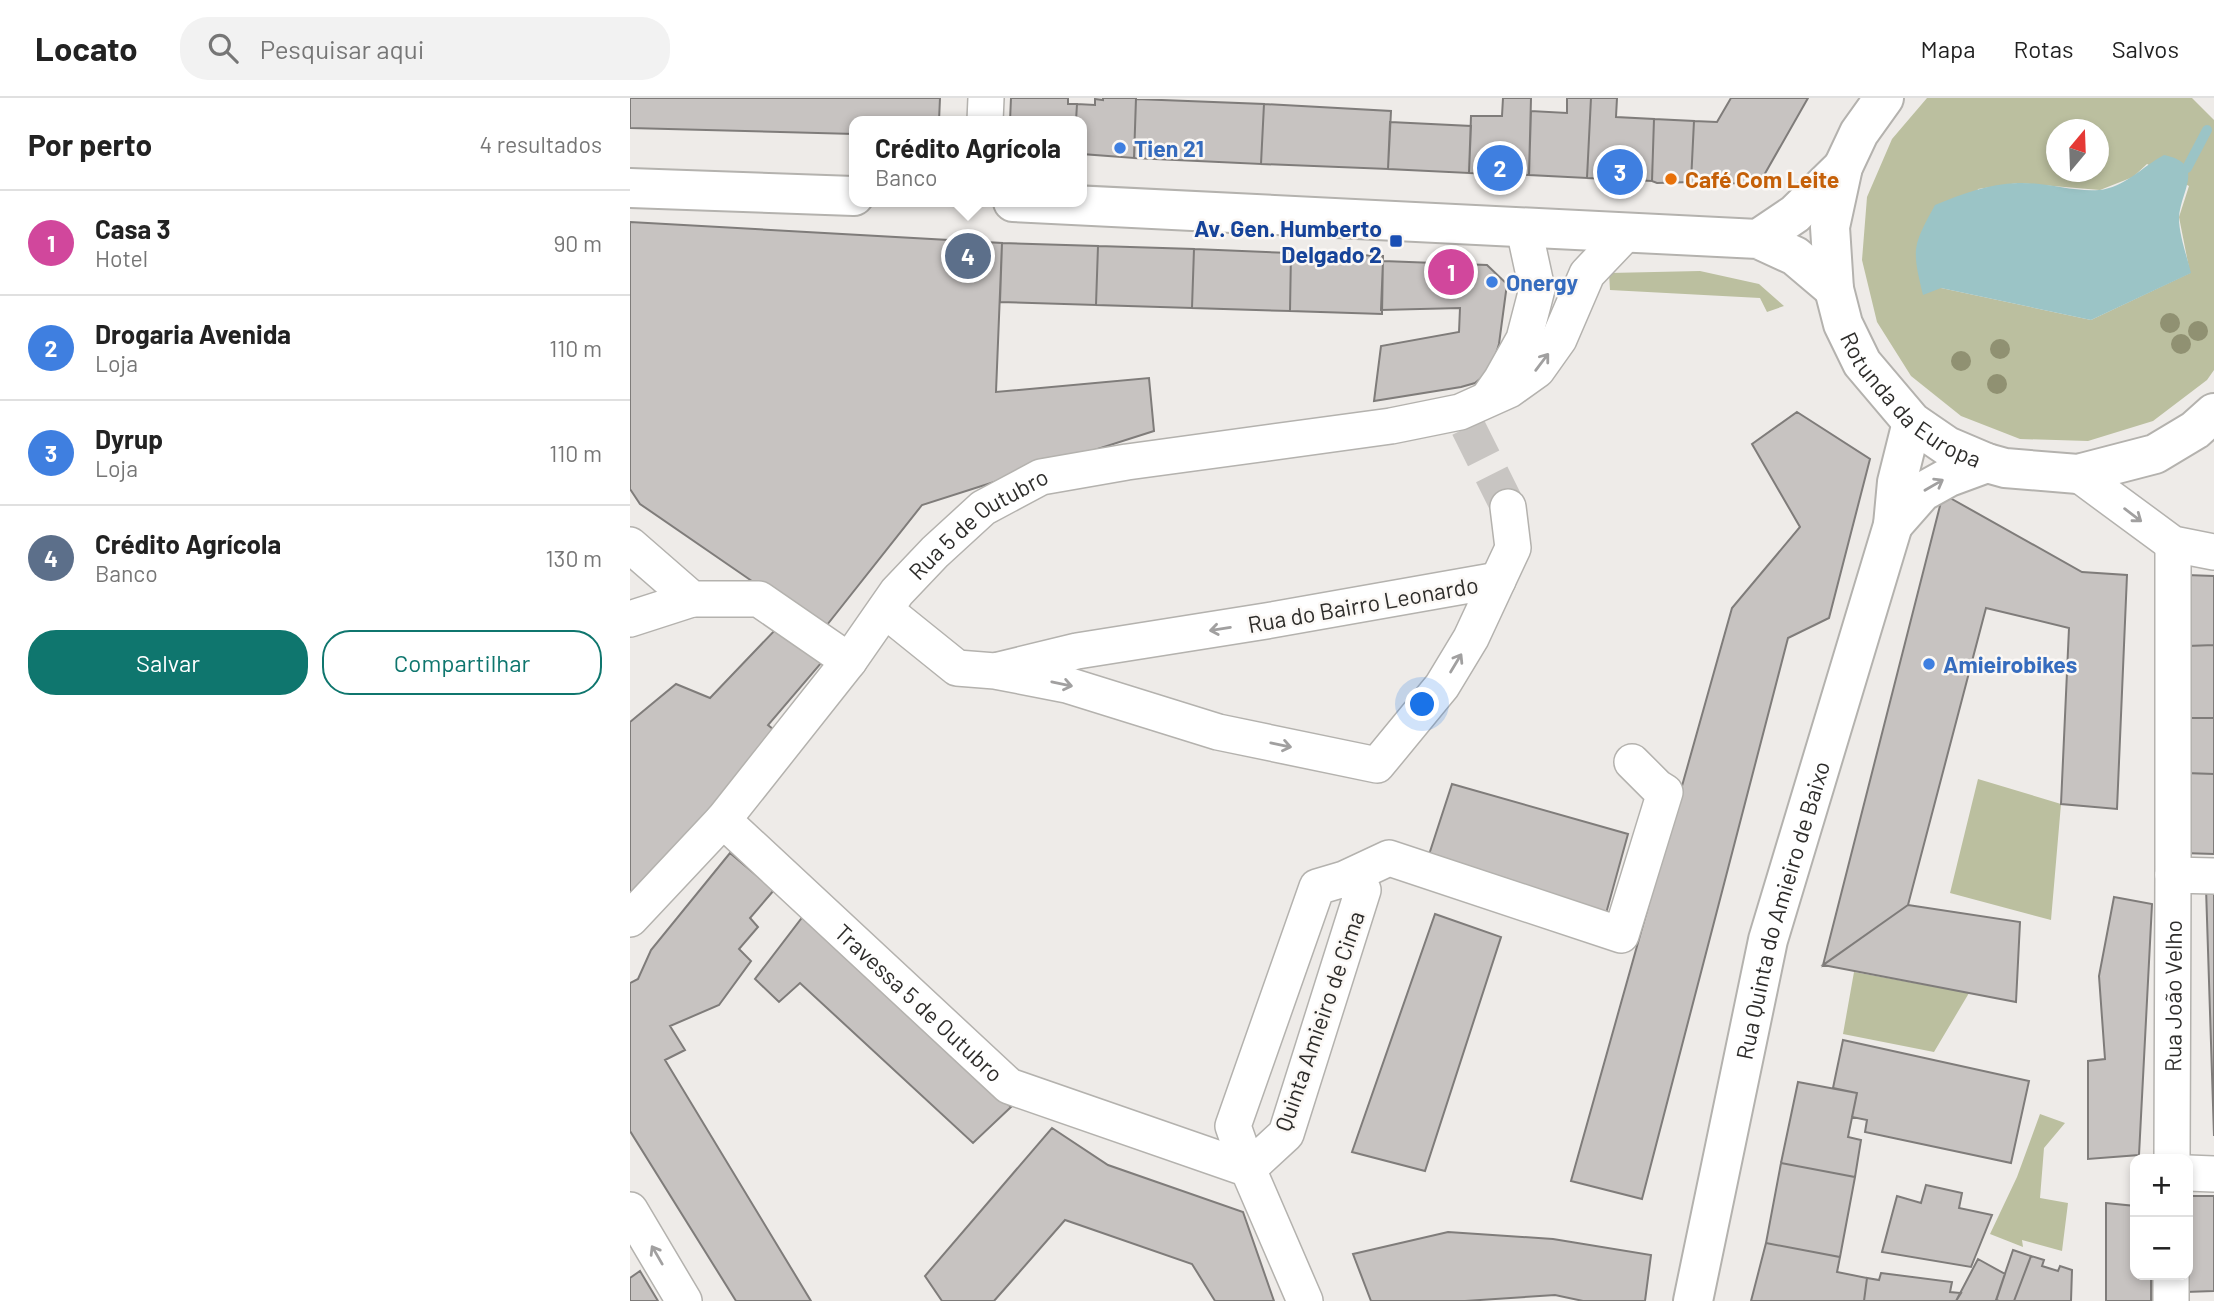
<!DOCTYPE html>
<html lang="pt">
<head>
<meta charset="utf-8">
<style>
	body { margin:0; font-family:Barlow,sans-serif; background:#f2f2f2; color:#222 }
	.controls { position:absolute; right:21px; bottom:21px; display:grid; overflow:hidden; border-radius:14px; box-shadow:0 4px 10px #0003 }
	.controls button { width:63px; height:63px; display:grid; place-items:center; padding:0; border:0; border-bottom:2px solid #e0e0e0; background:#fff; color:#222; font:35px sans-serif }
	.compass { position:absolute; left:1416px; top:21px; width:63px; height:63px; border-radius:50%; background:#fff; box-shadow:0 4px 10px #0003; rotate:19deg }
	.you { position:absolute; left:793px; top:607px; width:24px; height:24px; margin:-18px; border:5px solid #fff; border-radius:50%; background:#1a73e8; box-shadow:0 0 0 10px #1a73e833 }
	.badge { display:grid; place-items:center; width:46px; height:46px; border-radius:50%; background:#0f766e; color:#fff; font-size:23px; font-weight:700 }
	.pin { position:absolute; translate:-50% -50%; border:4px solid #fff; box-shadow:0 2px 7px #0006 }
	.popup { position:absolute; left:219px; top:18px; width:238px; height:91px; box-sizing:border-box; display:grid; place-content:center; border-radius:14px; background:#fff; filter:drop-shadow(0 2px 5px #0005); font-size:23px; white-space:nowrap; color:#767676 }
	.popup b { font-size:26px; color:#222 }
	.popup::after { content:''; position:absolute; left:50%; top:100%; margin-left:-14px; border:14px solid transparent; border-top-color:#fff }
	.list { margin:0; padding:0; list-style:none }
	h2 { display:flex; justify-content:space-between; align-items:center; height:91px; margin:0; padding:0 28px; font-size:30px }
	h2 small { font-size:23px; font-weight:400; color:#767676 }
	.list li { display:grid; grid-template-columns:46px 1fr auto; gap:21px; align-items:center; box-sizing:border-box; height:105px; padding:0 28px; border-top:2px solid #e0e0e0 }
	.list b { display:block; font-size:26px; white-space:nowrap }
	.list p { margin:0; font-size:23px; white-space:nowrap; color:#767676 }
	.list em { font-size:23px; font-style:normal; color:#767676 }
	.actions { display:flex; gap:14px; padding:21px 28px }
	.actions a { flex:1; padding:16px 0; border:2px solid #0f766e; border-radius:28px; text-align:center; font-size:24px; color:#0f766e }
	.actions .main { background:#0f766e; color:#fff }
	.icon { flex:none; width:38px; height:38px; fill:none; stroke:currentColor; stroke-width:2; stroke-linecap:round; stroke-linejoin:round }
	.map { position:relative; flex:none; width:1584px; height:1203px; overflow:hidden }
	header { display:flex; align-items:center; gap:42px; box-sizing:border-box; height:98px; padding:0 35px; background:#fff; border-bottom:2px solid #e0e0e0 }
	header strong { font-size:33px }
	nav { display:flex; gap:38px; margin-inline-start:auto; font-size:24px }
	.search { width:490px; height:63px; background:#f2f2f2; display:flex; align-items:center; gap:18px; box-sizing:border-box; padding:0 24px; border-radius:28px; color:#767676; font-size:26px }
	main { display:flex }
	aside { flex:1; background:#fff }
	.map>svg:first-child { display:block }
	.green { fill:#bbbf9f; fill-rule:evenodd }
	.water { fill:#9bc4c6 }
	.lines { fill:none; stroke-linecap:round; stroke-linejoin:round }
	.stream { stroke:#9bc4c6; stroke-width:10 }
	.building { fill:#c7c3c1; stroke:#7f7c7a; stroke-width:2 }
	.street-tunnel { stroke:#c8c5c2; stroke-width:35; stroke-dasharray:35 18; stroke-linecap:butt }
	.street-casing { stroke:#b4b2ae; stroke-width:38 }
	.secondary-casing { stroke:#b4b2ae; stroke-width:42 }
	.primary-casing { stroke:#b4b2ae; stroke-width:42 }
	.street { stroke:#fff; stroke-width:35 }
	.secondary { stroke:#fff; stroke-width:38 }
	.primary { stroke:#fff; stroke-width:38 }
	.tree { fill:#909172 }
	.oneway { stroke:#a1a0a0 }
	.shop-dot { fill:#3f7fe0; stroke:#fbf8f5; stroke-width:2.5 }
	.food-dot { fill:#e8710a; stroke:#fbf8f5; stroke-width:2.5 }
	.transit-dot { fill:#1a4fb4; stroke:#fbf8f5; stroke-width:2.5 }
	.labels { text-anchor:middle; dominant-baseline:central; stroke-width:5; stroke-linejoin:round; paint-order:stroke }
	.shop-label { font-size:23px; font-weight:bold; fill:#366cbe; stroke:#fbf8f5; text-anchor:start }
	.food-label { font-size:23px; font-weight:bold; fill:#c56008; stroke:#fbf8f5; text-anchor:start }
	.transit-label { font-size:23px; font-weight:bold; fill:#164399; stroke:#fbf8f5; text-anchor:end }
	.street-label { font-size:23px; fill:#2e2d2b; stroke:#fbf8f5 }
</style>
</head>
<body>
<header>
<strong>Locato</strong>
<div class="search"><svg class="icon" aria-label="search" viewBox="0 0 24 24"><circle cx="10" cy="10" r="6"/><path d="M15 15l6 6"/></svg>Pesquisar aqui</div>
<nav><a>Mapa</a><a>Rotas</a><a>Salvos</a></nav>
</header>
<main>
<aside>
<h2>Por perto<small>4 resultados</small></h2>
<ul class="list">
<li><span class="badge" style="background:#d1479c">1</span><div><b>Casa 3</b><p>Hotel</p></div><em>90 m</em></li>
<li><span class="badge" style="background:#3f7fe0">2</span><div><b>Drogaria Avenida</b><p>Loja</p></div><em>110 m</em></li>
<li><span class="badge" style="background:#3f7fe0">3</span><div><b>Dyrup</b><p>Loja</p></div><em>110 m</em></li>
<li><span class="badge" style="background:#5c6f8a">4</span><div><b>Crédito Agrícola</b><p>Banco</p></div><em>130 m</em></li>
</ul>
<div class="actions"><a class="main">Salvar</a><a>Compartilhar</a></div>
</aside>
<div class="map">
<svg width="1584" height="1203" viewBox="0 0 1584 1203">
	<rect width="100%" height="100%" fill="#eeebe8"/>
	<path class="green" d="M 1297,0 L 1562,0 L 1584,22 L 1584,272 L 1577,282 L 1523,323 L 1458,343 L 1390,341 L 1331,318 L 1281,278 L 1247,224 L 1232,162 L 1237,99 L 1262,41 ZM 1426,32 L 1468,32 L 1468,74 L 1426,74 ZM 1517,66 L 1559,88 L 1549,119 L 1560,175 L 1461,222 L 1311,190 L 1348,91 L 1388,85 L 1470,92 L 1503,79 Z
		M 1070,173 L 1129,186 L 1154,208 L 1137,214 L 1130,200 L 980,192 L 979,175 Z
		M 1348,681 L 1431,706 L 1421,822 L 1320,795 Z
		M 1224,874 L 1339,895 L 1304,954 L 1213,936 Z
		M 1410,1016 L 1435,1025 L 1414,1050 L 1410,1100 L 1438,1105 L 1432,1153 L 1392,1142 L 1393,1149 L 1360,1136 L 1387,1079 Z"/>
	<path class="water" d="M 1534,57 C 1577,66 1550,93 1549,120 C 1549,137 1557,158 1561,175 L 1461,222 L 1311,190 L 1293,197 C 1282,151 1282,149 1305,107 C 1332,96 1358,86 1388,85 C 1415,84 1442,94 1469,92 C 1494,90 1513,68 1534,57 Z"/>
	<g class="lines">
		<path class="stream" d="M 1557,70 L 1577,32"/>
	</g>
	<path class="building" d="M 0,0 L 310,0 L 309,23 L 224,23 L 224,36 L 0,30 Z
		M 381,0 L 438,0 L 438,6 L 447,6 L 446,23 L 380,23 Z
		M 473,0 L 506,0 L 504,60 L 452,56 L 452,23 L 446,23 L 447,6 L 465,7 L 465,1 L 473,2 Z
		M 873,0 L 901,0 L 899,77 L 839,75 L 841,18 L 872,18 Z
		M 937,0 L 961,0 L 957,80 L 899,77 L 901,13 L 937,15 Z
		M 961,0 L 987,0 L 986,19 L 1024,21 L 1022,83 L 957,80 Z
		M 1101,0 L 1178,0 L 1129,86 L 1061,84 L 1064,23 L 1087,24 Z
		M 506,1 L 634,6 L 631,66 L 504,60 Z
		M 634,6 L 761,13 L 758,71 L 631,66 Z
		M 1024,21 L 1064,23 L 1061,84 L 1027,85 L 1022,83 Z
		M 760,24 L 841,28 L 839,75 L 758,71 Z
		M 0,124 L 372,145 L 366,294 L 519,280 L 524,333 L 292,407 L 193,532 L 10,406 L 0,391 Z
		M 372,145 L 468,148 L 466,207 L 370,204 Z
		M 468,148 L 564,151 L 562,210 L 466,207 Z
		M 564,151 L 661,155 L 660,213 L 562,210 Z
		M 661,155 L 753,158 L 752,216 L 660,213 Z
		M 753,163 L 857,167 L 877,186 L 869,246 L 865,259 L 856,276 L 845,285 L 831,289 L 744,303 L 751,248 L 829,234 L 830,210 L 751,212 Z
		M 1167,314 L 1240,361 L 1199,520 L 1158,540 L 1012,1101 L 941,1083 L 1102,510 L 1170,429 L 1122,346 Z
		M 1313,396 L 1452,474 L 1497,477 L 1487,711 L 1431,706 L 1439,530 L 1356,510 L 1278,807 L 1193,867 Z
		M 1557,477 L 1584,478 L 1584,547 L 1558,548 Z
		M 146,531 L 192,564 L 138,627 L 148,635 L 0,802 L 0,624 L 46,586 L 80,600 Z
		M 1584,547 L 1584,620 L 1559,620 L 1558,548 Z
		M 1559,620 L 1584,620 L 1584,676 L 1557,675 Z
		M 1554,675 L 1584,676 L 1584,756 L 1553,755 Z
		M 822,686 L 998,736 L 972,830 L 794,772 Z
		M 100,755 L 144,792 L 120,820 L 128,829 L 109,851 L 121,863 L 89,907 L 40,928 L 55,952 L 35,962 L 181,1203 L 106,1203 L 0,1033 L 0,885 L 8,881 L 21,852 Z
		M 1576,790 L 1584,790 L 1584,1038 Z
		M 1484,799 L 1522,806 L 1509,1057 L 1458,1061 L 1458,963 L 1475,961 L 1469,878 Z
		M 1278,807 L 1390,824 L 1386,904 L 1193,867 Z
		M 805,816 L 871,839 L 795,1073 L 722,1054 Z
		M 174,817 L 381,1009 L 343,1045 L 170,885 L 149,904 L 125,881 Z
		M 1213,942 L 1399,983 L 1381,1065 L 1235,1034 L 1237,1022 L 1222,1019 L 1227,995 L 1203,990 Z
		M 1168,984 L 1227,995 L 1218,1039 L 1231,1042 L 1225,1079 L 1151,1065 Z
		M 422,1030 L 478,1067 L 613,1114 L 644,1203 L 585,1203 L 562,1166 L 435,1122 L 364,1203 L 312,1203 L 295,1178 Z
		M 1151,1065 L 1225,1079 L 1210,1159 L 1136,1145 Z
		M 1296,1087 L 1332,1095 L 1329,1110 L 1362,1117 L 1341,1169 L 1252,1154 L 1267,1098 L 1291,1105 Z
		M 1558,1098 L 1584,1098 L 1584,1193 L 1556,1194 Z
		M 1476,1105 L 1505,1108 L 1505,1177 L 1521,1177 L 1521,1203 L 1476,1203 Z
		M 818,1134 L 923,1141 L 1021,1157 L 1015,1203 L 953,1203 L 925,1197 L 835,1203 L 741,1203 L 723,1156 Z
		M 1136,1145 L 1210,1159 L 1207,1174 L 1237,1180 L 1234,1203 L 1121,1203 Z
		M 1383,1152 L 1401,1158 L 1384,1203 L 1369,1203 L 1366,1202 Z
		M 1401,1158 L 1414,1162 L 1412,1168 L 1428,1173 L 1430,1168 L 1442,1172 L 1441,1203 L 1384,1203 Z
		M 1348,1161 L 1375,1176 L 1366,1203 L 1326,1203 Z
		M 10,1173 L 28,1203 L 0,1203 L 0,1180 Z
		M 1251,1175 L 1322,1184 L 1320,1194 L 1331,1195 L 1326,1203 L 1234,1203 L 1237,1180 L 1249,1182 Z"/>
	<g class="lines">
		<path class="street-tunnel" d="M 838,329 L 878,409"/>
		<defs>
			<g id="street">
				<path d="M 355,23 L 356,0"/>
				<path d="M 859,299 L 871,282 L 894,241 L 907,191 L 894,131"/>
				<path d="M 1448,376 L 1543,446 L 1584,454"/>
				<path d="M 1543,446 L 1543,777"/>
				<path d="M 0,447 L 62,501 L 129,501 L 219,563"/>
				<path d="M 868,482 L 883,450 L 878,409"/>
				<path d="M 255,512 L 327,570 L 365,573 L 437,587 L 588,634 L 747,667 L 812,588 L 841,540 L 868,482 L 636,523 L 447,553 L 365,573"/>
				<path d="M 0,521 L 62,501 L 45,494"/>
				<path id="s1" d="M 93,722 L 379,988 L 618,1071 L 675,1203"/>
				<path d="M 714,781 L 733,792 L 656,1036 L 618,1071 L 603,1028 L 687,789 L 714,781 L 759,760 L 991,837 L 1035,694 L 1027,689 L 1002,664"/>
				<path id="s2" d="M 0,821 L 93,722 L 219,563 L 267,494 L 305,454 L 353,410 L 411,379 L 497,364 L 761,328 L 830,314 L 879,292 L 907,272 L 929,241 L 957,176 L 996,135"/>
				<path id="s3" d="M 1542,1061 L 1543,777 L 1584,778"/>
				<path d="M 1558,1075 L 1584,1076"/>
				<path d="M 0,1112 L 54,1203"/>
				<path d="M 1541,1203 L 1541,1177"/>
			</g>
			<path id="secondary" d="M 0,90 L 224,98
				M 383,104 L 1128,141 L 1165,158 L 1204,191
				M 1128,141 L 1165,116 L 1213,69"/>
			<g id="primary">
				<path id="s4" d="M 1254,0 L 1229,35 L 1213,69 L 1200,129 L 1204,191 L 1213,226 L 1232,265 L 1282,324 L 1317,348 L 1357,365 L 1375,370 L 1448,376 L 1525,356 L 1565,332 L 1584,315"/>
				<path d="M 1263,427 L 1292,394 L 1319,379 L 1357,365"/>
				<path id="s5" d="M 1063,1203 L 1138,842 L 1263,427 L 1267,384 L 1282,324"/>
			</g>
		</defs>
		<use href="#street" class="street-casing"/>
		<use href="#secondary" class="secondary-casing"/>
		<use href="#primary" class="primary-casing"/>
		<use href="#street" class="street"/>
		<use href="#secondary" class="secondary"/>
		<use href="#primary" class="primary"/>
	</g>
	<g class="tree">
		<circle cx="1540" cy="225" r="10"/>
		<circle cx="1568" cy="233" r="10"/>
		<circle cx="1551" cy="246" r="10"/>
		<circle cx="1370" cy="251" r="10"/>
		<circle cx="1331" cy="263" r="10"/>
		<circle cx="1367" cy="286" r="10"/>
	</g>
	<defs><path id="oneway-shaft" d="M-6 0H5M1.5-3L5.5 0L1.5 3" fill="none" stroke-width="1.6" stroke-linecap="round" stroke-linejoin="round" transform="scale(1.75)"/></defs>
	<g class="oneway">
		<use href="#oneway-shaft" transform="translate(912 264) rotate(-53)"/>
		<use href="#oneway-shaft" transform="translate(1304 387) rotate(-30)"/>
		<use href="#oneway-shaft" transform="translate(1503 417) rotate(37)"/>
		<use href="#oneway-shaft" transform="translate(590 531) rotate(171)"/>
		<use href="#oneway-shaft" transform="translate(826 565) rotate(-59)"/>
		<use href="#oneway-shaft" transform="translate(432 586) rotate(12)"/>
		<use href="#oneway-shaft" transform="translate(651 647) rotate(12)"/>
		<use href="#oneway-shaft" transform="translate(27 1157) rotate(-120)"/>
	</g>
	<g class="shop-dot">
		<circle cx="490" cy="50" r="7"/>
		<circle cx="862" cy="184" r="7"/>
		<circle cx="1299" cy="566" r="7"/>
	</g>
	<circle class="food-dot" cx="1041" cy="81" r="7"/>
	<rect class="transit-dot" x="759" y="136" width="14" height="14" rx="3.5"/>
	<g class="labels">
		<g class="shop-label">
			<text x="504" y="50">Tien 21</text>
			<text x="876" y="184">Onergy</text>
			<text x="1313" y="566">Amieirobikes</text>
		</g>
		<g class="food-label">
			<text x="1055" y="81">Café Com Leite</text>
		</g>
		<g class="transit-label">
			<text x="752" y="130">Av. Gen. Humberto<tspan x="752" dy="26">Delgado 2</tspan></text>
		</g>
		<g class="street-label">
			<text stroke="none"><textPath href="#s4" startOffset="345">Rotunda da Europa</textPath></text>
			<text stroke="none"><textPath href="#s2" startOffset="530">Rua 5 de Outubro</textPath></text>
			<text transform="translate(733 506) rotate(-10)">Rua do Bairro Leonardo</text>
			<text stroke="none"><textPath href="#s5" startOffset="401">Rua Quinta do Amieiro de Baixo</textPath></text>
			<text stroke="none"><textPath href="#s3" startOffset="163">Rua João Velho</textPath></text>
			<text stroke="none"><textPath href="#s1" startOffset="268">Travessa 5 de Outubro</textPath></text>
			<text transform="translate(689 923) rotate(-71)">Quinta Amieiro de Cima</text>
		</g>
	</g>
</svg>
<div class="controls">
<button>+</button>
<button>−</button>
</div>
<svg class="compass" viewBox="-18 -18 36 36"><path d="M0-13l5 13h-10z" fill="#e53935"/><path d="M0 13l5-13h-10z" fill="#767676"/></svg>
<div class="you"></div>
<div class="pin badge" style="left:821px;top:174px;background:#d1479c">1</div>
<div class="pin badge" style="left:870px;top:70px;background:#3f7fe0">2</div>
<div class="pin badge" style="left:990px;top:74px;background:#3f7fe0">3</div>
<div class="pin badge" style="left:338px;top:158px;background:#5c6f8a">4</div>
<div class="popup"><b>Crédito Agrícola</b>Banco</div>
</div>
</main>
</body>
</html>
